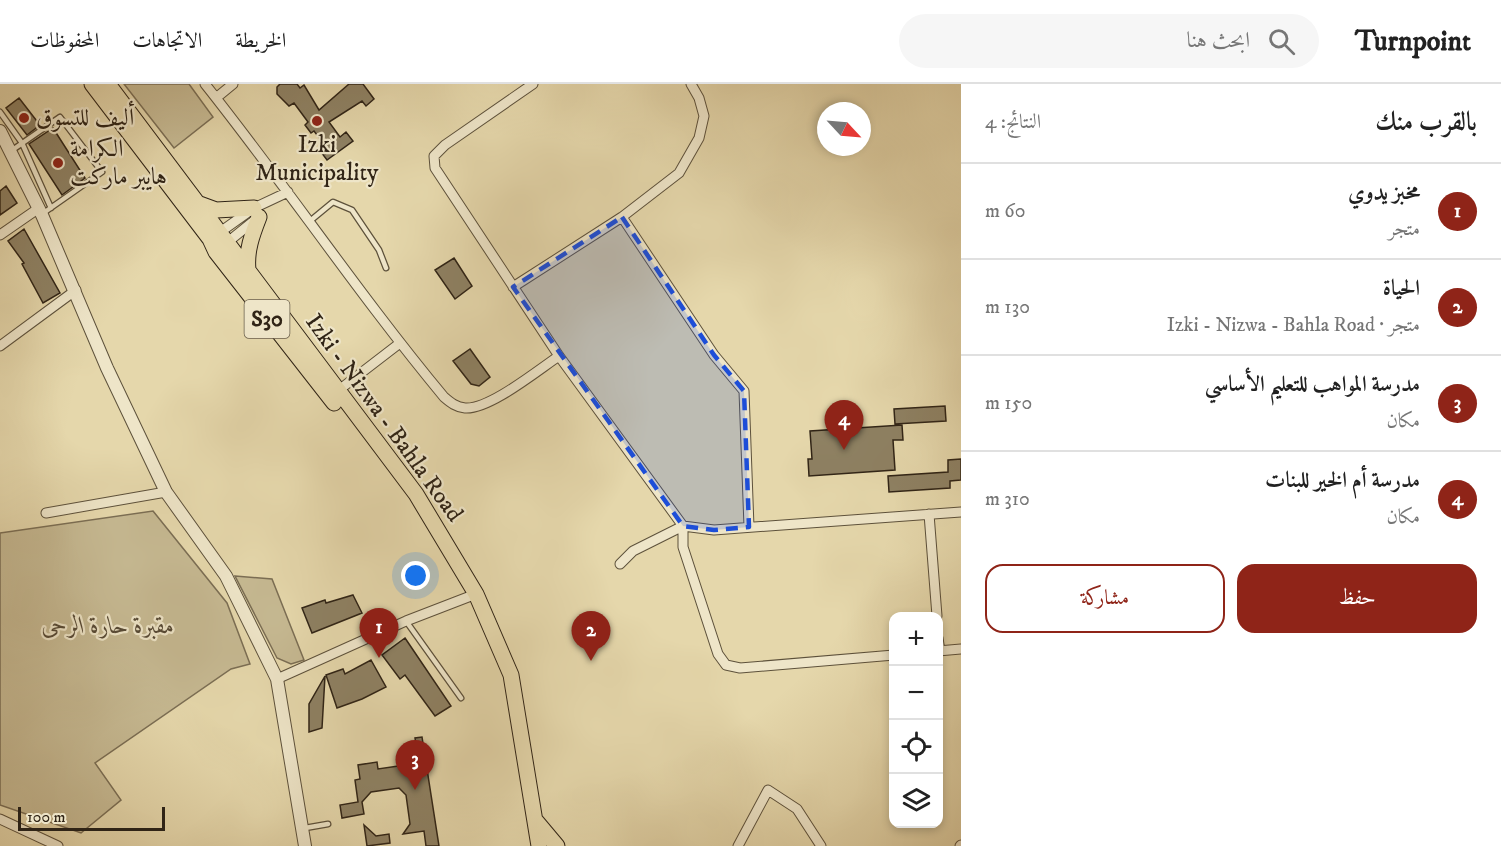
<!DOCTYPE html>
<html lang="ar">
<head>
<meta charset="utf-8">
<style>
	body { margin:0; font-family:"IM FELL DW Pica",Amiri,serif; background:#f6f6f6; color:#222; direction:rtl }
	.controls { position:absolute; right:18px; bottom:18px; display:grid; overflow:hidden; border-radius:12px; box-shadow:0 3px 9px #0003 }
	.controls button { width:54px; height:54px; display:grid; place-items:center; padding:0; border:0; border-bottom:2px solid #e0e0e0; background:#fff; color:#222; font:30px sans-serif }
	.compass { position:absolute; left:817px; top:18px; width:54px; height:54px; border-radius:50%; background:#fff; box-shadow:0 3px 9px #0003; rotate:116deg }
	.scale { position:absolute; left:18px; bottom:15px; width:147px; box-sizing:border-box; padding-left:6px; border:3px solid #302416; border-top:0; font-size:16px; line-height:21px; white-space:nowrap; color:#302416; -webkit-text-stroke:4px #eee5c8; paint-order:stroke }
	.you { position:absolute; left:416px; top:492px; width:21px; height:21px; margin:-15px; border:4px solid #fff; border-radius:50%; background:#1a73e8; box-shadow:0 0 0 9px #1a73e833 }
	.badge { display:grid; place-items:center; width:39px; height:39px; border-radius:50%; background:#8f2418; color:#fff; font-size:20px; font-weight:700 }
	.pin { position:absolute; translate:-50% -50px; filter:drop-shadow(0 2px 3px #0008) }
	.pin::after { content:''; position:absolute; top:32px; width:21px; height:18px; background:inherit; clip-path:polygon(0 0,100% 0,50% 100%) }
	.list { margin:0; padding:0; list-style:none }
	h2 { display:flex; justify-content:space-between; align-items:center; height:78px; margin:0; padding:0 24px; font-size:26px }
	h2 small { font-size:20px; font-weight:400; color:#767676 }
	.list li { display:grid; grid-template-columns:39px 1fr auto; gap:18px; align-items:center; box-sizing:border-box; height:96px; padding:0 24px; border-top:2px solid #e0e0e0 }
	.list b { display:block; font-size:22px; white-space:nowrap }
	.list p { margin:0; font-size:20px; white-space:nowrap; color:#767676 }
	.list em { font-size:20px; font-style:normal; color:#767676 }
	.actions { display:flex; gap:12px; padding:18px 24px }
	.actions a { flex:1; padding:14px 0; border:2px solid #8f2418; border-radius:18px; text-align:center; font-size:21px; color:#8f2418 }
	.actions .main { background:#8f2418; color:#fff }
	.icon { flex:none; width:33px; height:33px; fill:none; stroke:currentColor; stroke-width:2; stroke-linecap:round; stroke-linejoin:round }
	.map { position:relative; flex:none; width:961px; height:762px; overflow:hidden; direction:ltr }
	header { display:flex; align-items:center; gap:36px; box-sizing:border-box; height:84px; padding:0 30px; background:#fff; border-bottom:2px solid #e0e0e0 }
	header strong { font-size:28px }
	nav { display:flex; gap:33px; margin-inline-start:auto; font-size:21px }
	.search { width:420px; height:54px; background:#f6f6f6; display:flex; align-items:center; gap:15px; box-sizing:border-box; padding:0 21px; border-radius:33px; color:#767676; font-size:22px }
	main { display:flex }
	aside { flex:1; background:#fff }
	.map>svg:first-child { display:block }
	.green { fill:#c6b992; stroke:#7b6e54; stroke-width:1.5 }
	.building { fill:#8e8163; stroke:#302416; stroke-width:1.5 }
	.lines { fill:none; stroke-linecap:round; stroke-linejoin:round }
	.service-casing { stroke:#5d513b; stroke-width:7 }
	.minor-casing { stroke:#5d513b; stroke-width:11 }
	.tertiary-casing { stroke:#5d513b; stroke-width:14 }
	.primary-casing { stroke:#302416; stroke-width:17 }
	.service { stroke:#eee5c8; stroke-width:4.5 }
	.minor { stroke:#eee5c8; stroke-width:9 }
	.tertiary { stroke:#eee5c8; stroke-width:12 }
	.primary { stroke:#e5d7ab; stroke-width:15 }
	.marked { fill:#1d4ed8; fill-opacity:0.2; stroke:#1d4ed8; stroke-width:4.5; stroke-dasharray:12 8; stroke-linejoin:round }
	.poi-dot { fill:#8f2418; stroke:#eee5c8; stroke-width:2 }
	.labels { text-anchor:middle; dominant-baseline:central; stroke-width:4.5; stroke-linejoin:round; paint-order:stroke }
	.shield { fill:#eee5c8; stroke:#695e4b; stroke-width:1.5 }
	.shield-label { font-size:22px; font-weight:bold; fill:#302416 }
	.poi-label { font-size:24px; fill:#302416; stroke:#eee5c8; text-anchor:start }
	.street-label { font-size:24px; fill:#302416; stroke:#eee5c8 }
	.park-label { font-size:24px; font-style:italic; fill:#564935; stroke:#eee5c8 }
</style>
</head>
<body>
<header>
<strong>Turnpoint</strong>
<div class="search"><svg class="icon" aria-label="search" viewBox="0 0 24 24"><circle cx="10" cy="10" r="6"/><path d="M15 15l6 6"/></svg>ابحث هنا</div>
<nav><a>الخريطة</a><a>الاتجاهات</a><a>المحفوظات</a></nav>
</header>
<main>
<aside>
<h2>بالقرب منك<small>النتائج: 4</small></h2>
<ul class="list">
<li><span class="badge">1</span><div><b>مخبز يدوي</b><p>متجر</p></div><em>60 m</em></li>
<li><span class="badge">2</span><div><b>الحياة</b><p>متجر · Izki - Nizwa - Bahla Road</p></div><em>130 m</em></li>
<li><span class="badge">3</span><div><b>مدرسة المواهب للتعليم الأساسي</b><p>مكان</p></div><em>150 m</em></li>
<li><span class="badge">4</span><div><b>مدرسة أم الخير للبنات</b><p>مكان</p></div><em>310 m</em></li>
</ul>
<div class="actions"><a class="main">حفظ</a><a>مشاركة</a></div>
</aside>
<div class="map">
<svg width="961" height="762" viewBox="0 0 961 762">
	<rect width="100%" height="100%" fill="#e5d7ab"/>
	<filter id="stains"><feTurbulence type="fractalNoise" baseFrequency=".00333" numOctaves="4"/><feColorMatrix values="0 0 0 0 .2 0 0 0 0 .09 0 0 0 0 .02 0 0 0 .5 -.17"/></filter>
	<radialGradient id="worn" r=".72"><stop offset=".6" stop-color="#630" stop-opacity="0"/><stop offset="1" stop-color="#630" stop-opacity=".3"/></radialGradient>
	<path class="green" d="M 124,0 L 189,0 L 213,33 L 174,64 Z
		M 153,427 L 227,519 L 250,580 L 231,585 L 95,679 L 121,716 L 81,749 L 0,721 L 0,449 Z
		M 235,492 L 272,495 L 304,576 L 291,580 L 277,574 Z"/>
	<path class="building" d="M 280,0 L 297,0 L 300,4 L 304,1 L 319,26 L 349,0 L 363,0 L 374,15 L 366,22 L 362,17 L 329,38 L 340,53 L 346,48 L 353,57 L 327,76 L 321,68 L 327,64 L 314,47 L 311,49 L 305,41 L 308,38 L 294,19 L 289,22 L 277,10 L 277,3 Z
		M 19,14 L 40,41 L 27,51 L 6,24 Z
		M 53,44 L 85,94 L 62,111 L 29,60 Z
		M 6,102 L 17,119 L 0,131 L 0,107 Z
		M 24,145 L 60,209 L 43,219 L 22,180 L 24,179 L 8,157 Z
		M 454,174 L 472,202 L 455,215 L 435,186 Z
		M 470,265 L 490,293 L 479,302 L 471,300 L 453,277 Z
		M 945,322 L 946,337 L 895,340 L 894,325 Z
		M 902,341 L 903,356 L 893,356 L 895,386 L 809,392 L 808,375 L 812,375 L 810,347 Z
		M 961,375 L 961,396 L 950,397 L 950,404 L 889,408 L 888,392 L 948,388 L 948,376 Z
		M 353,511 L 362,529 L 312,549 L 302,524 L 325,516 L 326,519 Z
		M 405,554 L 451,622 L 435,632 L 405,591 L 400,595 L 382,571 Z
		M 371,576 L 386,603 L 362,615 L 337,624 L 326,591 L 343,585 L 345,590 Z
		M 325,592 L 322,644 L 309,648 L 309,620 Z
		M 422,653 L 439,762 L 426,762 L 424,747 L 403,750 L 410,740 L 406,711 L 399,704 L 371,708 L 362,718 L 364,730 L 342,734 L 340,721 L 358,718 L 355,696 L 360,695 L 358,681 L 377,678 L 378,685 L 419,679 L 415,654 Z
		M 364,741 L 376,752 L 389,750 L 390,759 L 367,762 Z"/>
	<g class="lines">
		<defs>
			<path id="service" d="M 0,28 L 22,59 L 51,124
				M 11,67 L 60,33 L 102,88 L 42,130
				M 310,137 L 333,118 L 352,126 L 379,166 L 386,184
				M 406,537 L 461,614
				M 305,744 L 328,740"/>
			<path id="minor" d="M 205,0 C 287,103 360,212 444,313 C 451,319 456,323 465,324 C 489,326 538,286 559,272
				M 533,0 L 445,61 L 434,72 L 435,84 L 559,272 L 683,442 L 683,463 L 718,570 L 726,581 L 740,584 L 894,571
				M 216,14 L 233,0
				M 622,133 L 714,271 L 744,307 L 749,443
				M 0,151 L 39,124
				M 216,151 L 254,124 L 288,108
				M 224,161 L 255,136
				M 513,203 L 622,133 L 679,89 L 699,54 L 704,32 L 699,14 L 691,0
				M 0,262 L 76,206
				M 335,309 L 400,259
				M 46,429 L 166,408
				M 929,430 L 937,532
				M 620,480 L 633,467 L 683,442 L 714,446 L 961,428
				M 938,554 L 940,567
				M 938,567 L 961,565
				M 277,595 L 406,537 L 476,510
				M 0,735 L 58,762
				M 738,762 L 768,706 L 797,725 L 821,762
				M 960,762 L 961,761"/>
			<path id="tertiary" d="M 0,47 L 42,131 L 107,284 L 166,408 L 226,492 L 277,595 L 305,762"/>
			<path id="primary" d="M 92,0 L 210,155 L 216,168 L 334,319
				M 108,0 L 416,410 L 476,510 L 511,591 L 539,762
				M 197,119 L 216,126 L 254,124
				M 248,186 C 246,167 252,151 259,133
				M 536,737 L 557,762"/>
		</defs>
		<use href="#service" class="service-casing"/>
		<use href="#minor" class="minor-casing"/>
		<use href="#tertiary" class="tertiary-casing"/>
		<use href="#primary" class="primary-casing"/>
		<use href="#service" class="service"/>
		<use href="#minor" class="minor"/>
		<use href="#tertiary" class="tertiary"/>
		<use href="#primary" class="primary"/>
	</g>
	<path class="marked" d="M 622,133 L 714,271 L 744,307 L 749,443 L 714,446 L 683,442 L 513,203 Z"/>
	<g class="poi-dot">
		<circle cx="24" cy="34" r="6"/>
		<circle cx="317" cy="37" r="6"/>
		<circle cx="58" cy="79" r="6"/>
	</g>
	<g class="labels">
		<rect class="shield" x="244.5" y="216" width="45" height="38" rx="4.5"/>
		<g class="shield-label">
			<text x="267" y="235">S30</text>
		</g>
		<g class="poi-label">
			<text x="36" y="34">أليف للتسوق</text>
			<text x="317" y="61" text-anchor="middle">Izki<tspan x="317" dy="28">Municipality</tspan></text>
			<text x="70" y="65">الكرامة<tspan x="70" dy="28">هايبر ماركت</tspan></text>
		</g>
		<g class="street-label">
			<text transform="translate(384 334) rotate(54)">Izki - Nizwa - Bahla Road</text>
		</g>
		<g class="park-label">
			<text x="108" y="542">مقبرة حارة الرحى</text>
		</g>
	</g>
	<rect width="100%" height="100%" filter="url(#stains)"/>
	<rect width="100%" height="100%" fill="url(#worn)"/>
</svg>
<div class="controls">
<button>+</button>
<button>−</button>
<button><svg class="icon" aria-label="locate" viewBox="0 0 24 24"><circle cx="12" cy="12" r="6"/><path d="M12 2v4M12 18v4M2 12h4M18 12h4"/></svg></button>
<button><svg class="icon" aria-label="layers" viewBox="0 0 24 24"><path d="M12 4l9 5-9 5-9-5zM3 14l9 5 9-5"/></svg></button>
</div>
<svg class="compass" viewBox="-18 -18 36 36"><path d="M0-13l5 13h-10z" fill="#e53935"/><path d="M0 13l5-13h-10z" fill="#767676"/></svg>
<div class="scale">100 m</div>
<div class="you"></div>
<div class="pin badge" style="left:379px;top:574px">1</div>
<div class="pin badge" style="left:591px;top:577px">2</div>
<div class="pin badge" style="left:415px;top:706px">3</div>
<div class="pin badge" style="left:844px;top:366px">4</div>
</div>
</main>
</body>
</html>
